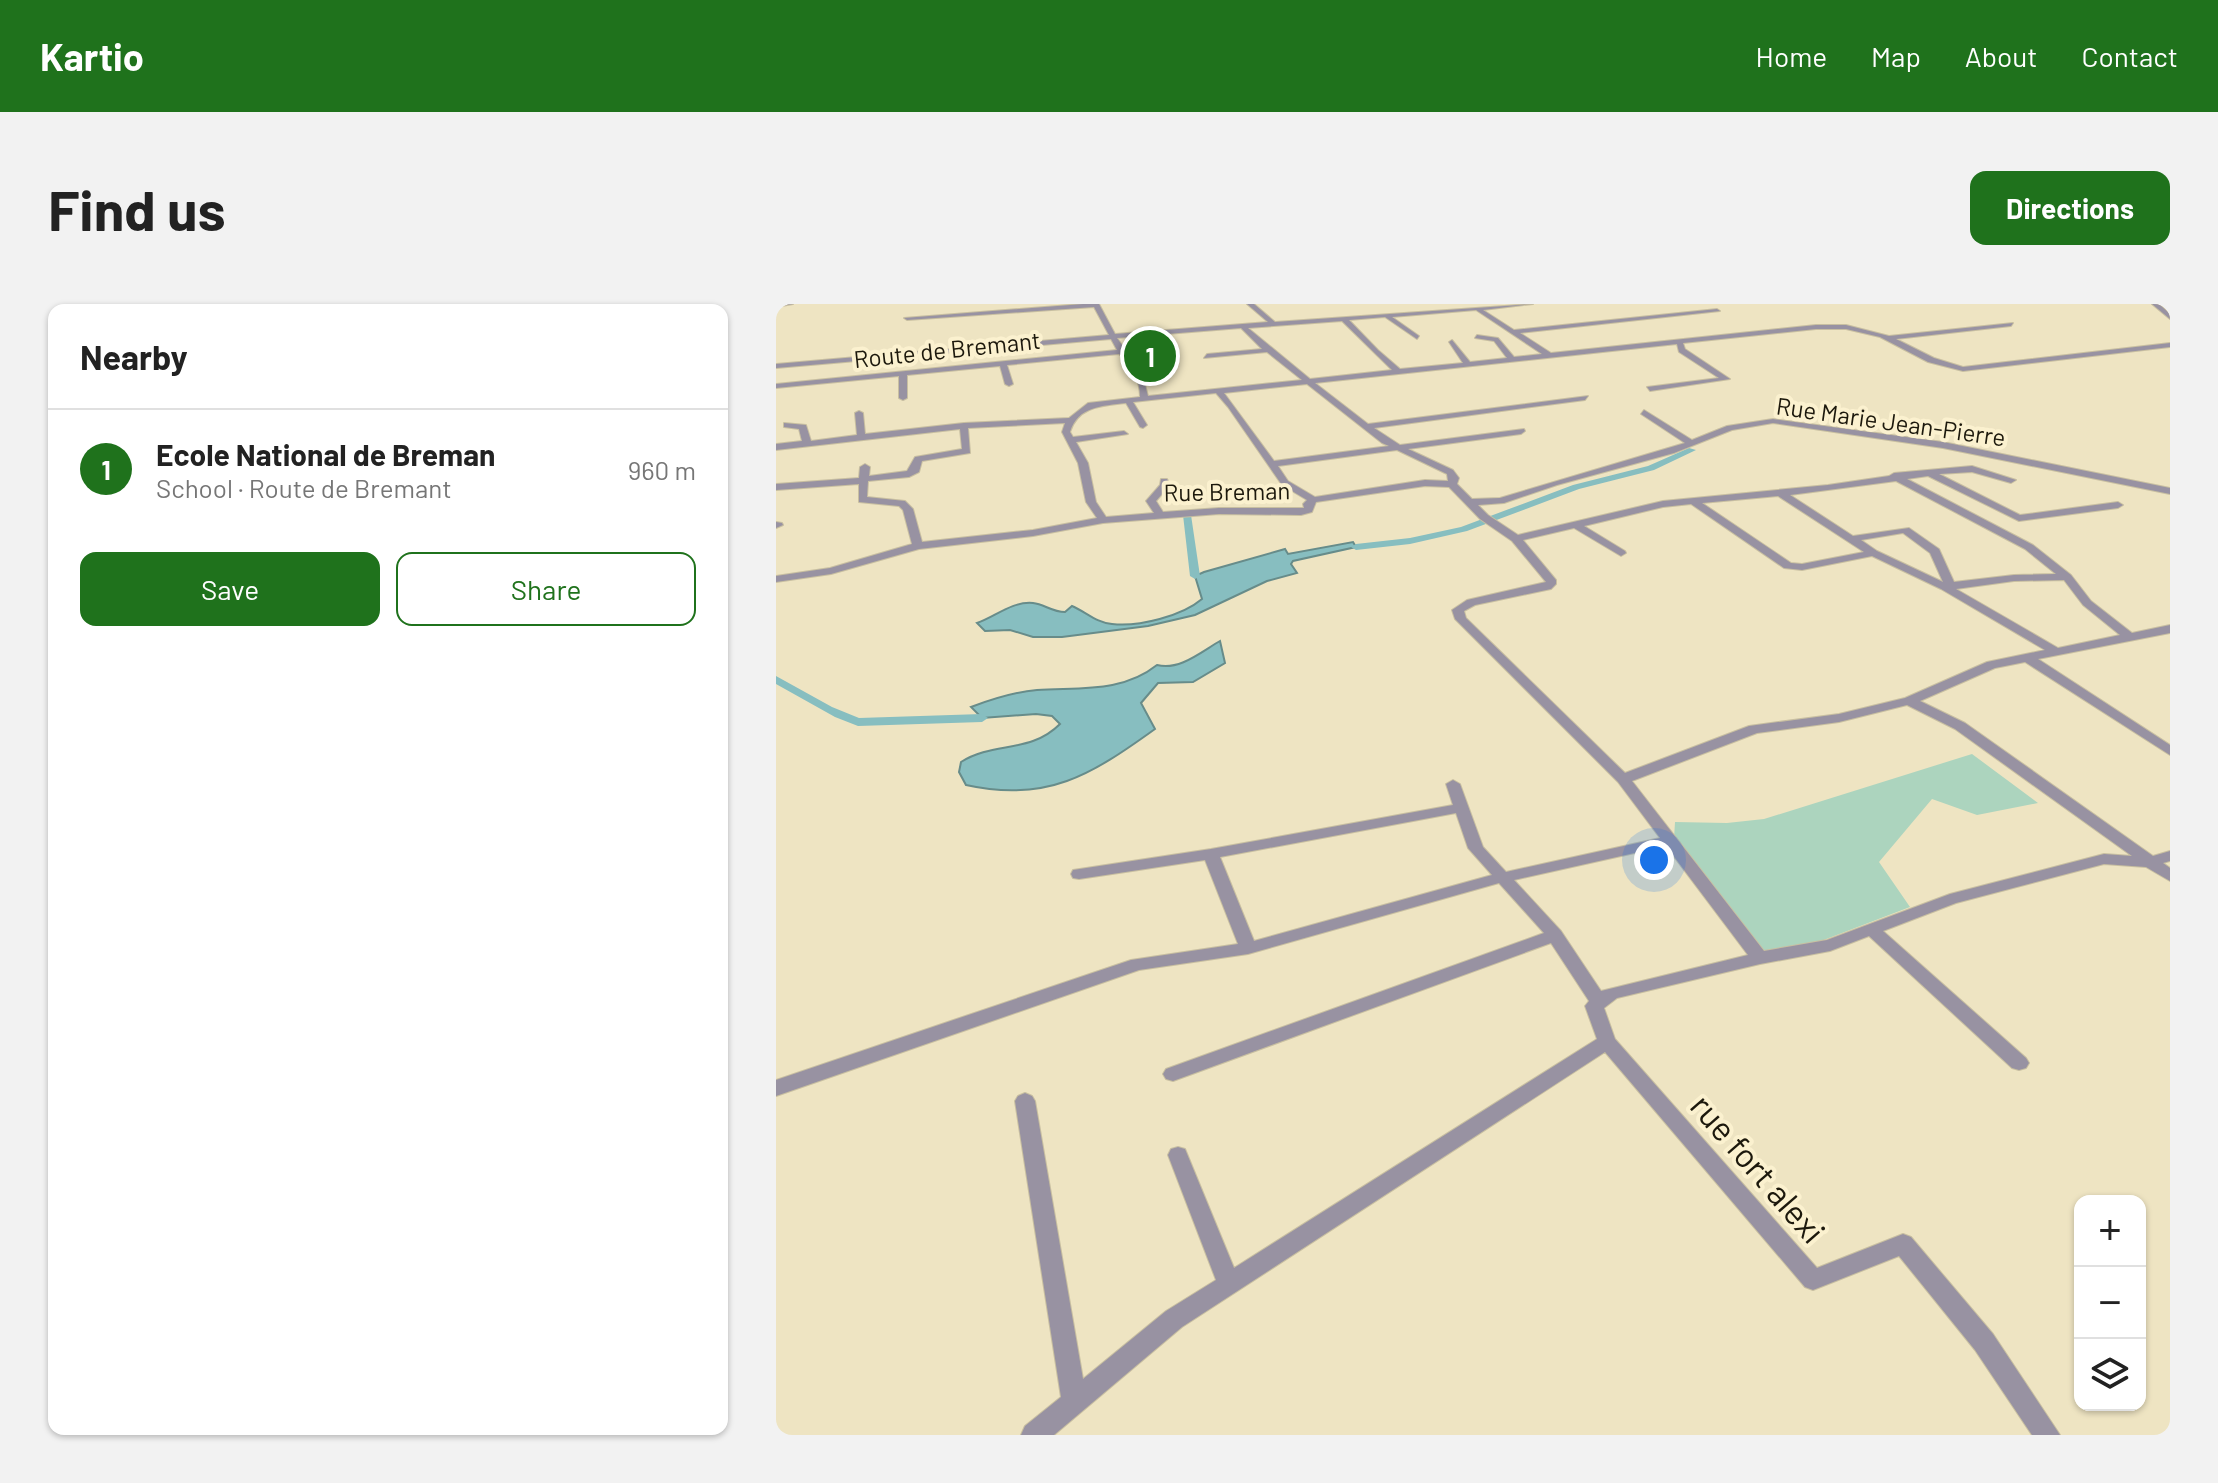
<!DOCTYPE html>
<html lang="en">
<head>
<meta charset="utf-8">
<style>
	body { margin:0; font-family:Barlow,sans-serif; background:#f2f2f2; color:#222 }
	.controls { position:absolute; right:24px; bottom:24px; display:grid; overflow:hidden; border-radius:16px; box-shadow:0 2px 6px #0004 }
	.controls button { width:72px; height:72px; display:grid; place-items:center; padding:0; border:0; border-bottom:2px solid #e0e0e0; background:#fff; color:#222; font:40px sans-serif }
	.you { position:absolute; left:878px; top:556px; width:28px; height:28px; margin:-20px; border:6px solid #fff; border-radius:50%; background:#1a73e8; box-shadow:0 0 0 12px #1a73e833 }
	.badge { display:grid; place-items:center; width:52px; height:52px; border-radius:50%; background:#1f721c; color:#fff; font-size:26px; font-weight:700 }
	.pin { position:absolute; translate:-50% -50%; border:4px solid #fff; box-shadow:0 2px 8px #0006 }
	.list { margin:0; padding:0; list-style:none }
	h2 { display:flex; justify-content:space-between; align-items:center; height:104px; margin:0; padding:0 32px; font-size:34px }
	h2 small { font-size:26px; font-weight:400; color:#767676 }
	.list li { display:grid; grid-template-columns:52px 1fr auto; gap:24px; align-items:center; box-sizing:border-box; height:120px; padding:0 32px; border-top:2px solid #e0e0e0 }
	.list b { display:block; font-size:30px; white-space:nowrap }
	.list p { margin:0; font-size:26px; white-space:nowrap; color:#767676 }
	.list em { font-size:26px; font-style:normal; color:#767676 }
	.actions { display:flex; gap:16px; padding:24px 32px }
	.actions a { flex:1; padding:18px 0; border:2px solid #1f721c; border-radius:16px; text-align:center; font-size:28px; color:#1f721c }
	.actions .main { background:#1f721c; color:#fff }
	.icon { flex:none; width:44px; height:44px; fill:none; stroke:currentColor; stroke-width:2; stroke-linecap:round; stroke-linejoin:round }
	.map { position:relative; flex:none; width:1394px; height:1131px; overflow:hidden; border-radius:16px }
	header { display:flex; align-items:center; gap:48px; box-sizing:border-box; height:112px; padding:0 40px; background:#1f721c; color:#fff }
	header strong { font-size:38px }
	nav { display:flex; gap:44px; margin-inline-start:auto; font-size:28px }
	.intro { display:flex; align-items:center; justify-content:space-between; box-sizing:border-box; height:192px; padding:0 48px }
	h1 { margin:0; font-size:56px }
	.button { padding:20px 36px; border-radius:16px; background:#1f721c; color:#fff; font-size:28px; font-weight:700 }
	main { display:flex; gap:48px; padding:0 48px }
	aside { flex:1; background:#fff; border-radius:16px; box-shadow:0 2px 6px #0004 }
	.map>svg:first-child { display:block }
	.green { fill:#acd4be }
	.water { fill:#87bec0; stroke:#678c8a; stroke-width:2 }
	.lines { fill:none; stroke-linecap:round; stroke-linejoin:round }
	.canal { fill:#87bec0; fill-rule:evenodd }
	.minor-casing { stroke:#c8bfa1; stroke-width:2 }
	.minor { fill:#9892a2; fill-rule:evenodd }
	.labels { text-anchor:middle; dominant-baseline:central; stroke-width:8; stroke-linejoin:round; paint-order:stroke }
	.far-street-label { font-size:24px; fill:#1c180c; stroke:#fbf1cf }
	.near-street-label { font-size:34px; fill:#1c180c; stroke:#fbf1cf }
</style>
</head>
<body>
<header>
<strong>Kartio</strong>
<nav><a>Home</a><a>Map</a><a>About</a><a>Contact</a></nav>
</header>
<div class="intro"><h1>Find us</h1><a class="button">Directions</a></div>
<main>
<aside>
<h2>Nearby<small></small></h2>
<ul class="list">
<li><span class="badge">1</span><div><b>Ecole National de Breman</b><p>School · Route de Bremant</p></div><em>960 m</em></li>
</ul>
<div class="actions"><a class="main">Save</a><a>Share</a></div>
</aside>
<div class="map">
<svg width="1394" height="1131" viewBox="0 0 1394 1131">
	<rect width="100%" height="100%" fill="#eee4c2"/>
	<path class="green" d="M 1196,450 L 1262,499 L 1201,511 L 1156,495 L 1103,558 L 1134,603 L 1045,637 L 989,647 L 969,628 L 898,535 L 899,518 L 951,519 L 988,515 Z"/>
	<path class="water" d="M 577,238 L 580,243 L 517,257 L 515,260 L 521,269 L 491,277 L 419,311 L 372,322 L 286,333 L 257,333 L 234,326 L 209,327 L 201,319 C 219,313 236,297 257,299 C 268,300 276,308 289,308 L 296,302 C 310,308 321,319 336,320 C 363,323 406,312 426,295 L 419,272 L 428,268 L 509,245 L 512,250 Z
		M 444,337 L 449,359 L 417,378 L 382,379 L 365,399 L 379,425 C 315,471 271,499 190,481 L 183,468 L 185,458 C 218,437 254,450 284,420 L 276,412 L 260,410 L 206,414 L 195,403 C 216,395 238,388 261,386 C 303,383 346,389 381,361 C 403,367 425,348 444,337 Z"/>
	<g class="lines">
		<path class="canal" d="M 913,144 L 920,146 L 878,166 L 803,185 L 691,227 L 634,240 L 580,246 L 575,243 L 580,240 L 634,234 L 685,223 L 797,181 L 872,162 Z
			M 411,208 L 415,211 L 424,272 L 419,275 L 414,272 L 407,211 Z
			M 0,372 L 56,403 L 83,414 L 206,410 L 212,414 L 206,418 L 82,422 L 59,413 L 0,380 Z"/>
		<defs>
			<path id="minor" d="M 0,0 L 17,0 L 0,3 Z
				M 307,0 L 323,0 L 339,30 L 492,18 L 471,0 L 478,0 L 499,18 L 757,0 L 707,6 L 738,26 L 941,5 L 944,7 L 744,29 L 775,49 L 1040,21 L 1070,21 L 1113,32 L 1237,19 L 1235,22 L 1120,35 L 1158,54 L 1187,63 L 1394,39 L 1394,43 L 1187,67 L 1152,58 L 1104,33 L 1070,25 L 1040,25 L 907,39 L 909,45 L 954,75 L 874,87 L 871,83 L 943,74 L 903,48 L 901,40 L 539,79 L 592,120 L 812,92 L 809,96 L 598,124 L 624,141 L 748,125 L 749,127 L 745,130 L 632,145 L 677,166 L 683,174 L 681,180 L 696,195 L 724,194 L 909,139 L 865,110 L 868,106 L 916,136 L 951,122 L 997,115 L 1167,138 L 1394,184 L 1394,190 L 1167,144 L 997,119 L 956,126 L 898,149 L 781,181 L 728,199 L 702,201 L 712,211 L 742,231 L 887,197 L 1052,181 L 1113,172 L 1118,169 L 1196,162 L 1240,176 L 1235,179 L 1196,168 L 1163,170 L 1244,211 L 1342,198 L 1347,201 L 1342,204 L 1243,217 L 1152,172 L 1131,175 L 1257,241 L 1295,271 L 1315,297 L 1356,329 L 1394,321 L 1394,329 L 1262,355 L 1394,441 L 1394,451 L 1249,358 L 1219,364 L 1144,397 L 1189,419 L 1377,552 L 1394,547 L 1394,557 L 1387,559 L 1394,564 L 1394,577 L 1370,563 L 1328,560 L 1180,599 L 1107,627 L 1250,754 L 1253,759 L 1250,764 L 1243,766 L 1236,764 L 1093,632 L 1054,647 L 984,660 L 841,694 L 828,704 L 839,735 L 1041,964 L 1127,930 L 1135,933 L 1217,1030 L 1284,1131 L 1256,1131 L 1199,1046 L 1123,952 L 1037,986 L 1029,983 L 829,748 L 406,1023 L 278,1131 L 245,1131 L 249,1122 L 285,1093 L 239,797 L 242,792 L 249,789 L 256,792 L 259,797 L 307,1075 L 390,1007 L 440,976 L 392,851 L 395,845 L 402,843 L 409,845 L 458,964 L 821,735 L 809,702 L 813,697 L 775,639 L 397,777 L 390,775 L 387,770 L 390,765 L 768,629 L 723,579 L 472,650 L 363,666 L 0,792 L 0,776 L 355,656 L 462,640 L 429,556 L 303,575 L 297,574 L 295,570 L 297,566 L 435,545 L 677,501 L 670,480 L 677,476 L 684,480 L 707,543 L 730,568 L 884,534 L 842,478 L 679,315 L 676,306 L 691,296 L 770,278 L 736,237 L 704,215 L 673,183 L 649,182 L 540,198 L 536,208 L 525,211 L 443,210 L 327,219 L 257,232 L 143,245 L 55,270 L 0,278 L 0,272 L 54,264 L 136,240 L 127,206 L 123,202 L 83,198 L 83,180 L 0,186 L 0,180 L 83,174 L 84,163 L 89,160 L 94,163 L 93,172 L 131,167 L 139,153 L 186,145 L 184,125 L 0,146 L 0,140 L 26,137 L 23,125 L 8,123 L 8,119 L 30,121 L 35,137 L 81,131 L 79,109 L 83,107 L 87,109 L 89,130 L 188,119 L 293,114 L 312,99 L 364,93 C 364,76 356,62 343,50 L 231,61 L 237,80 L 233,82 L 229,80 L 224,62 L 131,71 L 131,94 L 127,96 L 123,94 L 123,72 L 0,84 L 0,80 L 341,46 L 335,35 L 0,64 L 0,60 L 333,31 L 318,3 L 131,16 L 128,14 ZM 700,6 L 766,50 L 738,53 L 722,34 L 701,31 L 699,34 L 718,37 L 731,54 L 694,58 L 676,36 L 673,38 L 687,59 L 624,65 L 602,46 L 573,16 L 609,13 L 641,35 L 643,32 L 616,13 ZM 566,17 L 616,66 L 534,75 L 472,24 ZM 465,24 L 486,45 L 431,50 L 428,54 L 491,48 L 526,76 L 372,92 L 366,69 L 341,34 ZM 531,80 L 606,139 L 613,142 L 498,157 L 448,89 ZM 440,89 L 452,103 L 506,181 L 531,196 L 527,200 L 528,204 L 443,204 L 387,208 L 380,197 L 394,181 L 391,175 L 385,175 L 384,181 L 370,197 L 378,209 L 330,213 L 320,198 L 312,159 L 300,138 L 352,130 L 348,127 L 297,133 L 294,128 C 302,102 326,102 350,99 L 364,123 L 367,124 L 371,121 L 357,98 ZM 289,119 L 286,128 L 302,159 L 310,198 L 321,214 L 257,226 L 146,238 L 137,205 L 129,197 L 91,193 L 92,177 L 133,173 L 143,168 L 146,157 L 194,149 L 192,124 ZM 621,146 L 671,170 L 672,177 L 649,176 L 539,193 L 512,177 L 502,162 ZM 1120,177 L 1249,245 L 1280,270 L 1238,271 L 1178,278 L 1163,245 L 1133,224 L 1077,232 L 1014,191 ZM 1002,192 L 1088,248 L 1026,260 L 1015,259 L 926,199 ZM 915,200 L 1008,264 L 1026,266 L 1096,252 L 1165,285 L 1269,346 L 1211,358 L 1129,394 L 1063,410 L 973,422 L 849,469 L 690,314 L 688,307 L 699,301 L 775,285 L 780,280 L 780,276 L 747,236 L 798,224 L 845,252 L 850,249 L 849,247 L 808,222 L 887,203 ZM 1127,229 L 1154,249 L 1167,278 L 1101,247 L 1085,236 ZM 1288,276 L 1307,301 L 1344,331 L 1282,344 L 1180,285 L 1238,277 ZM 1131,401 L 1179,425 L 1356,552 L 1328,550 L 1174,590 L 1051,636 L 988,647 L 856,477 L 981,429 L 1063,418 ZM 680,509 L 692,544 L 716,571 L 478,637 L 444,553 ZM 890,542 L 972,651 L 825,687 L 785,627 L 738,576 Z
				M 1376,0 L 1383,0 L 1394,10 L 1394,15 Z
				M 0,218 L 6,219 L 7,221 L 0,224 Z"/>
		</defs>
		<use href="#minor" class="minor-casing"/>
		<use href="#minor" class="minor"/>
	</g>
	<g class="labels">
		<g class="far-street-label">
			<text transform="translate(171 45) rotate(-6)">Route de Bremant</text>
			<text transform="translate(1115 117) rotate(8)">Rue Marie Jean-Pierre</text>
			<text transform="translate(451 187) rotate(-1)">Rue Breman</text>
		</g>
		<g class="near-street-label">
			<text transform="translate(983 864) rotate(49)">rue fort alexi</text>
		</g>
	</g>
</svg>
<div class="controls">
<button>+</button>
<button>−</button>
<button><svg class="icon" aria-label="layers" viewBox="0 0 24 24"><path d="M12 4l9 5-9 5-9-5zM3 14l9 5 9-5"/></svg></button>
</div>
<div class="you"></div>
<div class="pin badge" style="left:374px;top:52px">1</div>
</div>
</main>
</body>
</html>
